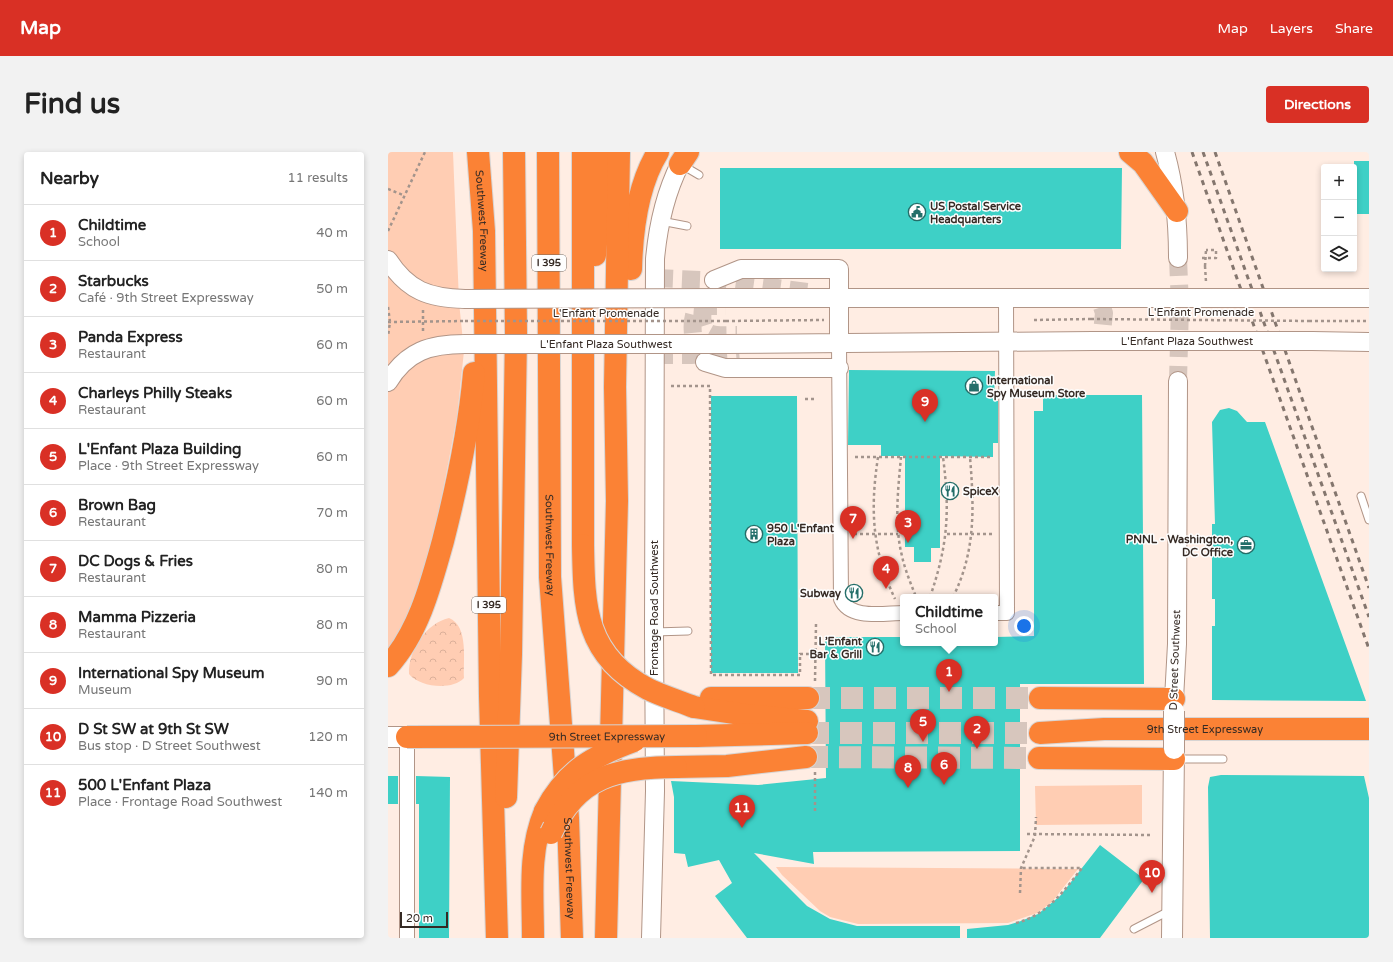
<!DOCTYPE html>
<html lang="en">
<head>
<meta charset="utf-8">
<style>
	body { margin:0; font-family:"Varela Round",sans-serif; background:#f2f2f2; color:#222 }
	.controls { position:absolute; right:12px; top:12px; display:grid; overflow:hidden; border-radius:4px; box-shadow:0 2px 6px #0003 }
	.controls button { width:36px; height:36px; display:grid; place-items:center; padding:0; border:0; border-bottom:1px solid #e0e0e0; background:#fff; color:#222; font:20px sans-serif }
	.scale { position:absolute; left:12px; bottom:10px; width:48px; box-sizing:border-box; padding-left:4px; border:2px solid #352a24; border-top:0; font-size:11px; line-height:14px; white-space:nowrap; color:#352a24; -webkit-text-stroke:3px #fefefe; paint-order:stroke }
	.you { position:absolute; left:636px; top:474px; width:14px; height:14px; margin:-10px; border:3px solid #fff; border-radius:50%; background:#1a73e8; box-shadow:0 0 0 6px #1a73e833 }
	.badge { display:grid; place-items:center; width:26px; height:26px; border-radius:50%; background:#d93025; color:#fff; font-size:13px; font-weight:700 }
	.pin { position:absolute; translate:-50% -33px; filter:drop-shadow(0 1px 2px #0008) }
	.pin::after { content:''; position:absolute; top:21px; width:14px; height:12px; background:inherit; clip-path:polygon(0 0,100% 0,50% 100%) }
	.popup { position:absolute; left:512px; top:442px; width:98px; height:52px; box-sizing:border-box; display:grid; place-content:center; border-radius:4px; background:#fff; filter:drop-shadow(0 1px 3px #0005); font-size:13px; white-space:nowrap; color:#767676 }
	.popup b { font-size:15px; color:#222 }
	.popup::after { content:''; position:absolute; left:50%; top:100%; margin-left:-8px; border:8px solid transparent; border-top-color:#fff }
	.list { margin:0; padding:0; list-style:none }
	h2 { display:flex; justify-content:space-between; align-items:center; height:52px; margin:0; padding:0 16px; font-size:17px }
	h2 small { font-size:13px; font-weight:400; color:#767676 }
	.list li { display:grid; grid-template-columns:26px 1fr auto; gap:12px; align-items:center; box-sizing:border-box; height:56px; padding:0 16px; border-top:1px solid #e0e0e0 }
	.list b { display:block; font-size:15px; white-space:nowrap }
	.list p { margin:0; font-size:13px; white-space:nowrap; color:#767676 }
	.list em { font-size:13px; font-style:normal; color:#767676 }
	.icon { flex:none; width:22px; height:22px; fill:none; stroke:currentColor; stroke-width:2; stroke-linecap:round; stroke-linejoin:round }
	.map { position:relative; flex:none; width:981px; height:786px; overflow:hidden; border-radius:4px }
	header { display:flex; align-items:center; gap:24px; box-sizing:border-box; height:56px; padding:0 20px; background:#d93025; color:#fff }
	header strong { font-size:19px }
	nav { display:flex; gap:22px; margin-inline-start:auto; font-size:14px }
	.intro { display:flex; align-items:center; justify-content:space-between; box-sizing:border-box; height:96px; padding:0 24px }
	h1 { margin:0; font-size:28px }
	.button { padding:10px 18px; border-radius:4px; background:#d93025; color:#fff; font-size:14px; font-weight:700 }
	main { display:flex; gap:24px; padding:0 24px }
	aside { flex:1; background:#fff; border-radius:4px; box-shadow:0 2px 6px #0003 }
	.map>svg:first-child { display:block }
	.forest { fill:url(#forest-crowns) }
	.park { fill:#ffcdb3 }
	.building { fill:#3ed0c6 }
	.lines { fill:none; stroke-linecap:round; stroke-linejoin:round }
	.tertiary-tunnel { stroke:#d7c6bd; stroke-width:18; stroke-dasharray:18 9; stroke-linecap:butt }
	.motorway-tunnel { stroke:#d7c6bd; stroke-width:22; stroke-dasharray:22 11; stroke-linecap:butt }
	.service-casing { stroke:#b19587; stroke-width:9 }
	.minor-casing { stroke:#b19587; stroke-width:16 }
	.tertiary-casing { stroke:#b19587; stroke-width:20 }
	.secondary-casing { stroke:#b19587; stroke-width:22 }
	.motorway-casing { stroke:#d7d4d3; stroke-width:24 }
	.path { stroke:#a3948c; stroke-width:2.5; stroke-dasharray:3 3; stroke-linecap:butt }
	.service { stroke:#fff; stroke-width:7 }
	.minor { stroke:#fff; stroke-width:14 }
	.tertiary { stroke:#fff; stroke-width:18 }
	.secondary { stroke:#fff; stroke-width:20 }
	.motorway { stroke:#fb8235; stroke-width:22 }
	.rail { stroke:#84766e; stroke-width:3; stroke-dasharray:5 5; stroke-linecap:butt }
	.tertiary-bridge-casing { stroke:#b19587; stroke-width:20; stroke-linecap:butt }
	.secondary-bridge-casing { stroke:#b19587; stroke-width:22; stroke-linecap:butt }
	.motorway-bridge-casing { stroke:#d7d4d3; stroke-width:24; stroke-linecap:butt }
	.path-bridge { stroke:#a3948c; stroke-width:2.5; stroke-dasharray:3 3; stroke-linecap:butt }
	.tertiary-bridge { stroke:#fff; stroke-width:18 }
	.secondary-bridge { stroke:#fff; stroke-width:20 }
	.motorway-bridge { stroke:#fb8235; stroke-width:22 }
	.labels { text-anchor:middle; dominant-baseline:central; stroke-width:3; stroke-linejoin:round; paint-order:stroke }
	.shield { fill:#fefefe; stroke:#716a65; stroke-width:1 }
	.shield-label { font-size:10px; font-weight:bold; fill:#352a24 }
	.poi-label { font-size:11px; font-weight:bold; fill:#352a24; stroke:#fefefe; text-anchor:start }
	.street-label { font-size:11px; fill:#352a24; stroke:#fefefe }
</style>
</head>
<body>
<header>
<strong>Map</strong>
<nav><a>Map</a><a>Layers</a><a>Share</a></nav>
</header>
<div class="intro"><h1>Find us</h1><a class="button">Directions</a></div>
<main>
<aside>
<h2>Nearby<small>11 results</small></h2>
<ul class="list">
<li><span class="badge">1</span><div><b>Childtime</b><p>School</p></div><em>40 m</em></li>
<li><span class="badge">2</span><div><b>Starbucks</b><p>Café · 9th Street Expressway</p></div><em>50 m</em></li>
<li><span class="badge">3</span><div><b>Panda Express</b><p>Restaurant</p></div><em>60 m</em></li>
<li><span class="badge">4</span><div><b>Charleys Philly Steaks</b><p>Restaurant</p></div><em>60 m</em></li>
<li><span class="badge">5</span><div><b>L'Enfant Plaza Building</b><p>Place · 9th Street Expressway</p></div><em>60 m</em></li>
<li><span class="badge">6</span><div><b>Brown Bag</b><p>Restaurant</p></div><em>70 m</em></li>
<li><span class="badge">7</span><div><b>DC Dogs &amp; Fries</b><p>Restaurant</p></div><em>80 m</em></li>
<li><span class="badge">8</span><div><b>Mamma Pizzeria</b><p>Restaurant</p></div><em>80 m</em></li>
<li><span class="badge">9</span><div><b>International Spy Museum</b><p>Museum</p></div><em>90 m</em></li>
<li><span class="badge">10</span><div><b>D St SW at 9th St SW</b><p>Bus stop · D Street Southwest</p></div><em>120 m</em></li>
<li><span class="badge">11</span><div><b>500 L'Enfant Plaza</b><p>Place · Frontage Road Southwest</p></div><em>140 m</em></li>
</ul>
</aside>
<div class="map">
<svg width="981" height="786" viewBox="0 0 981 786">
	<defs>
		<pattern id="forest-crowns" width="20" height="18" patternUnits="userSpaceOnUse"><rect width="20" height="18" fill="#ffcdb3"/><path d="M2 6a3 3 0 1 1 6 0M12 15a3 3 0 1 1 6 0" fill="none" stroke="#dbb09a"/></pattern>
	</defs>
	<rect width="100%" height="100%" fill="#ffede3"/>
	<path class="forest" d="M 61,466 C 81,474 75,509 76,526 C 64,539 31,535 21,522 C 20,499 38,471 61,466 Z"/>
	<path class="park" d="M 0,0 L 65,0 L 71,150 L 76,199 L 69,265 L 50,365 L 32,433 L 12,481 L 0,496 Z
		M 754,633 L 754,672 L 648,673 L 647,634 Z
		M 388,715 L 690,717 L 664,750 L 649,761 L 620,771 L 470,772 L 442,765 L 432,759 L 394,723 Z"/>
	<path class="building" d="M 966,9 L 981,9 L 981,62 L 966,62 Z
		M 332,16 L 734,16 L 733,97 L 332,97 Z
		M 461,218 L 607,219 L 606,249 L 610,249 L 610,291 L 605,291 L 605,305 L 552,304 L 552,396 L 543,396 L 543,410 L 526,410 L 526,395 L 517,395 L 517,304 L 493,304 L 493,293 L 460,293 Z
		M 655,243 L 754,243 L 756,532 L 632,532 L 632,699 L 425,700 L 426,712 L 366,701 L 419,754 L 442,767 L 469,774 L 572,774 L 572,786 L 359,786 L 327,744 L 344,731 L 331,708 L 300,715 L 297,702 L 286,701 L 286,645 L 283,629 L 370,633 L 438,626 L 437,485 L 515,485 L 515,491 L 607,491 L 607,485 L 646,484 L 646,259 L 655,259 Z
		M 323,244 L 409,244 L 410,521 L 323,521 Z
		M 841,256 L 849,259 L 859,270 L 877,270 L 978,549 L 824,548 L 824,474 L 827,474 L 827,447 L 824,447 L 824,372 L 827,372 L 824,270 L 832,258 Z
		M 833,623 L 976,624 L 981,646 L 981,786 L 822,786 L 820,635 L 822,625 Z
		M 0,624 L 10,624 L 10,652 L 0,652 Z
		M 28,624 L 62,625 L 61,786 L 31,786 L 31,652 L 28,652 Z
		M 712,693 L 756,727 L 712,786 L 579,786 L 579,777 L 620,773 L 633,769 L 650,762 L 672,744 Z"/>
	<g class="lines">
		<path class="tertiary-tunnel" d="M 790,106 L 792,154 L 790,229
			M 267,126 L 338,129 L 419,140
			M 714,155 L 716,161 L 714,181
			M 315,156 C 311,187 325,183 349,183
			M 267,203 L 303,203 L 351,199
			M 314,206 C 305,196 302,173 307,160 L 316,154 L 338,154"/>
		<path class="motorway-tunnel" d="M 420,546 L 652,546
			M 419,581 L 652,581
			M 418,605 L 651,606"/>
		<defs>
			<path id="service" d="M 294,13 L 311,23
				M 273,69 L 299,74
				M 973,344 L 981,368
				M 266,480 L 300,479
				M 787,607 L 835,607
				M 746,777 L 781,759"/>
			<path id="minor" d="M 451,192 L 453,447 C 462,468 496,461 515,461
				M 607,461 L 619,461 L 618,146
				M 19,786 L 19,585"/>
			<path id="tertiary" d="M 777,0 C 787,35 790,69 790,106
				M 0,108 C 20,139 41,146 77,147
				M 326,128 L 353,117 L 451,117 L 451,192
				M 338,146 L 704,146
				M 908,146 L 981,146
				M 924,189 L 981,190
				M 338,192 L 705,189
				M 317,210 L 337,216 L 451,216
				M 0,230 C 19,199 42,192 77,192
				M 786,547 L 789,492 L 790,229
				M 263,786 L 267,639 L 266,480 L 267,107 C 270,74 277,42 292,12"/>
			<path id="secondary" d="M 0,585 L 19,585
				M 784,786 L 786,597"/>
			<g id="motorway">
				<path id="s1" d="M 90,0 L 96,79 L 102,544 L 109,786"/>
				<path id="s2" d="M 160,0 L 162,425 L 180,666 L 184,786"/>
				<path d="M 742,0 L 755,11 L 789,59"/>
				<path d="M 292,12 L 300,0"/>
				<path d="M 207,103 L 216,0"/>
				<path d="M 243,117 C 244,78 249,34 270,0"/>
				<path d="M 195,393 L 195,0"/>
				<path d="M 0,514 C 31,480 43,432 55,389 C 69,334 81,278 86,221"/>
				<path d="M 323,546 L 420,546"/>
				<path d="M 652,546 L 786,547"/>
				<path d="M 306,555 L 358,563 L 419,569"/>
				<path id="s3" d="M 652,581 L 716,577 L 981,577"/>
				<path d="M 308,584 L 419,581"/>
				<path d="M 651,606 L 786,607"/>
				<path d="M 288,615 L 339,614 L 418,605"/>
				<path d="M 118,645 L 123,502 L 128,182 L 126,0"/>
				<path d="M 145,786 C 145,743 140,699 157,659"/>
				<path d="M 218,786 L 229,349 L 227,235 L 231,0"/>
			</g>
		</defs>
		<use href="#service" class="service-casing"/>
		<use href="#minor" class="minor-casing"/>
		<use href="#tertiary" class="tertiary-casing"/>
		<use href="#secondary" class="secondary-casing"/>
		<use href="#motorway" class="motorway-casing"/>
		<path class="path" d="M 0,37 L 15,43
			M 0,79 L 37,0
			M 814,106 L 828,106 L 828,98 L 818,98
			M 817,114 L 818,130
			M 0,155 L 2,170 L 0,184
			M 35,158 L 35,181
			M 646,168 L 703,167
			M 338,169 L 436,168
			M 921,169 L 981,169
			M 0,170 L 77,169
			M 283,234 L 322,234 L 323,523 L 412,523 L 412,502 L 427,502
			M 417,247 L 429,247
			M 467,305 L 604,305
			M 490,305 C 482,358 484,398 507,447
			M 513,305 C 510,338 506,372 514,404 C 517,418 523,432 528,445
			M 466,382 L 510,382
			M 559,382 L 604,382
			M 542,445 C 560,393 562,359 555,305
			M 565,445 C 588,399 586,355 582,305
			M 427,529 L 428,472
			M 427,659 L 427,620
			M 639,682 L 764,683
			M 632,741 L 633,716 L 647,684 L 648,665
			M 628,771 C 659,763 676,739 694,716 L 633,716"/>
		<use href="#service" class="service"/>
		<use href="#minor" class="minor"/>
		<use href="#tertiary" class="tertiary"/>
		<use href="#secondary" class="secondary"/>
		<use href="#motorway" class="motorway"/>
		<path class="rail" d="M 804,0 L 981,497
			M 815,0 L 981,465
			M 827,0 L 981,436"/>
		<defs>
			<g id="tertiary-bridge">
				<path d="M 704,146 L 908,146"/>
				<path d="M 77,147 L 338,146"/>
				<path id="s4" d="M 705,189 L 924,189"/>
				<path id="s5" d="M 77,192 L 338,192"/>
			</g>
			<path id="secondary-bridge" d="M 786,559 L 786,597"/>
			<g id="motorway-bridge">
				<path d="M 195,393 C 196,456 197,504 260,537 C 274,544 291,549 306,555"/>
				<path id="s6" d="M 19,585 L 308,584"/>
				<path d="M 157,659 C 178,619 205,604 246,589"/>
				<path d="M 163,681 C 189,624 230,615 288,615"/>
			</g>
		</defs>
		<use href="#tertiary-bridge" class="tertiary-bridge-casing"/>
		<use href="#secondary-bridge" class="secondary-bridge-casing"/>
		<use href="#motorway-bridge" class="motorway-bridge-casing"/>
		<path class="path-bridge" d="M 817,114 L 818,98
			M 703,167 L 921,169
			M 77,169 L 338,169"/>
		<use href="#tertiary-bridge" class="tertiary-bridge"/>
		<use href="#secondary-bridge" class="secondary-bridge"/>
		<use href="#motorway-bridge" class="motorway-bridge"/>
	</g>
	<defs>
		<symbol id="civic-ring" viewBox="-11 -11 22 22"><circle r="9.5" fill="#fefefe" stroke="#246e69" stroke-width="1.5"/><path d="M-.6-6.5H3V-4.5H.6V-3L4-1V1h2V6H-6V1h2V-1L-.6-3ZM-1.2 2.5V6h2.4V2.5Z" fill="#246e69"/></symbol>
		<symbol id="shop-ring" viewBox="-11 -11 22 22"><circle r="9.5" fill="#fefefe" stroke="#246e69" stroke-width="1.5"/><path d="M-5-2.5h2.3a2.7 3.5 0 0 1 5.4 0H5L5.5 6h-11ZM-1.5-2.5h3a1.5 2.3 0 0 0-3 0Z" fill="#246e69"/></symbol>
		<symbol id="restaurant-ring" viewBox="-11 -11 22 22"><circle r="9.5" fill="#fefefe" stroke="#246e69" stroke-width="1.5"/><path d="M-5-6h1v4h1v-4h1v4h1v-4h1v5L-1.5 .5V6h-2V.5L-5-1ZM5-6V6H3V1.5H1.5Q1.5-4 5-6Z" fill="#246e69"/></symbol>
		<symbol id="building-ring" viewBox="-11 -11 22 22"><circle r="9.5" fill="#fefefe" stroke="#246e69" stroke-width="1.5"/><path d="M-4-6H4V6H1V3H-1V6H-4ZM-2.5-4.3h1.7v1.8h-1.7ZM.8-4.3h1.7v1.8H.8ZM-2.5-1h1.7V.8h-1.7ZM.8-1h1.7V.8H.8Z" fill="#246e69"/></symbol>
		<symbol id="office-ring" viewBox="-11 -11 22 22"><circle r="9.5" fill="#fefefe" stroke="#246e69" stroke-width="1.5"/><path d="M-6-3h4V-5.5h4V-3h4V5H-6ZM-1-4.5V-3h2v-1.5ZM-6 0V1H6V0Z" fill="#246e69"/></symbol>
	</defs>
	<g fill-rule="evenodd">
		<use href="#civic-ring" x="519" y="50" width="20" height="20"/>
		<use href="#shop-ring" x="576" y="224" width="20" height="20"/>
		<use href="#restaurant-ring" x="552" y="329" width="20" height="20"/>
		<use href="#building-ring" x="356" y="372" width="20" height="20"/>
		<use href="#office-ring" x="848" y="383" width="20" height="20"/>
		<use href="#restaurant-ring" x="456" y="431" width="20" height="20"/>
		<use href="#restaurant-ring" x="477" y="485" width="20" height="20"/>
	</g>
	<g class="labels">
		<g class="shield">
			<rect x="144" y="103" width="34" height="16" rx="3"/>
			<rect x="84" y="445" width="34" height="16" rx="3"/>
		</g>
		<g class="shield-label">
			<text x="161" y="111">I 395</text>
			<text x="101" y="453">I 395</text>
		</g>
		<g class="poi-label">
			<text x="542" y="54">US Postal Service<tspan x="542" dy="13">Headquarters</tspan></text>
			<text x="599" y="228">International<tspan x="599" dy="13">Spy Museum Store</tspan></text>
			<text x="575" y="339">SpiceX</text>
			<text x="379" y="376">950 L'Enfant<tspan x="379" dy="13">Plaza</tspan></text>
			<text x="845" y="387" text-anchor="end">PNNL - Washington,<tspan x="845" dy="13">DC Office</tspan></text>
			<text x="453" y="441" text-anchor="end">Subway</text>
			<text x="474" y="489" text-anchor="end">L’Enfant<tspan x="474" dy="13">Bar &amp; Grill</tspan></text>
		</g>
		<g class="street-label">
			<text stroke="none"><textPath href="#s1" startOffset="69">Southwest Freeway</textPath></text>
			<text x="813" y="160">L'Enfant Promenade</text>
			<text x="218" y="161">L'Enfant Promenade</text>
			<text stroke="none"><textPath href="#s4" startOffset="94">L'Enfant Plaza Southwest</textPath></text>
			<text stroke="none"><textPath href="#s5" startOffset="141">L'Enfant Plaza Southwest</textPath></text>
			<text stroke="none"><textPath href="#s2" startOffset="393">Southwest Freeway</textPath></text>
			<text transform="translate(266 456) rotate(-90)">Frontage Road Southwest</text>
			<text transform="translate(787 508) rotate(-88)">D Street Southwest</text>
			<text stroke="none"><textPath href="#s3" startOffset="165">9th Street Expressway</textPath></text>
			<text stroke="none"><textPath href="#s6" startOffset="200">9th Street Expressway</textPath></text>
			<text stroke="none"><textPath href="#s2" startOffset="717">Southwest Freeway</textPath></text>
		</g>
	</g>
</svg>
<div class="controls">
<button>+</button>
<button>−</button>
<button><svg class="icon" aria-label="layers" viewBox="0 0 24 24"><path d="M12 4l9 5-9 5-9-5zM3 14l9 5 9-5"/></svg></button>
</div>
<div class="scale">20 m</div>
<div class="you"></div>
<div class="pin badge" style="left:561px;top:540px">1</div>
<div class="popup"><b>Childtime</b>School</div>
<div class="pin badge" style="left:589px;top:597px">2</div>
<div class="pin badge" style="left:520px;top:391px">3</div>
<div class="pin badge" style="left:498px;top:437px">4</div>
<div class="pin badge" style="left:535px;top:590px">5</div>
<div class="pin badge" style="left:556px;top:633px">6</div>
<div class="pin badge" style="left:465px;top:387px">7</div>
<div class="pin badge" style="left:520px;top:636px">8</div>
<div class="pin badge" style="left:537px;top:270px">9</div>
<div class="pin badge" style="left:764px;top:741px">10</div>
<div class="pin badge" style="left:354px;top:676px">11</div>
</div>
</main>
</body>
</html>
